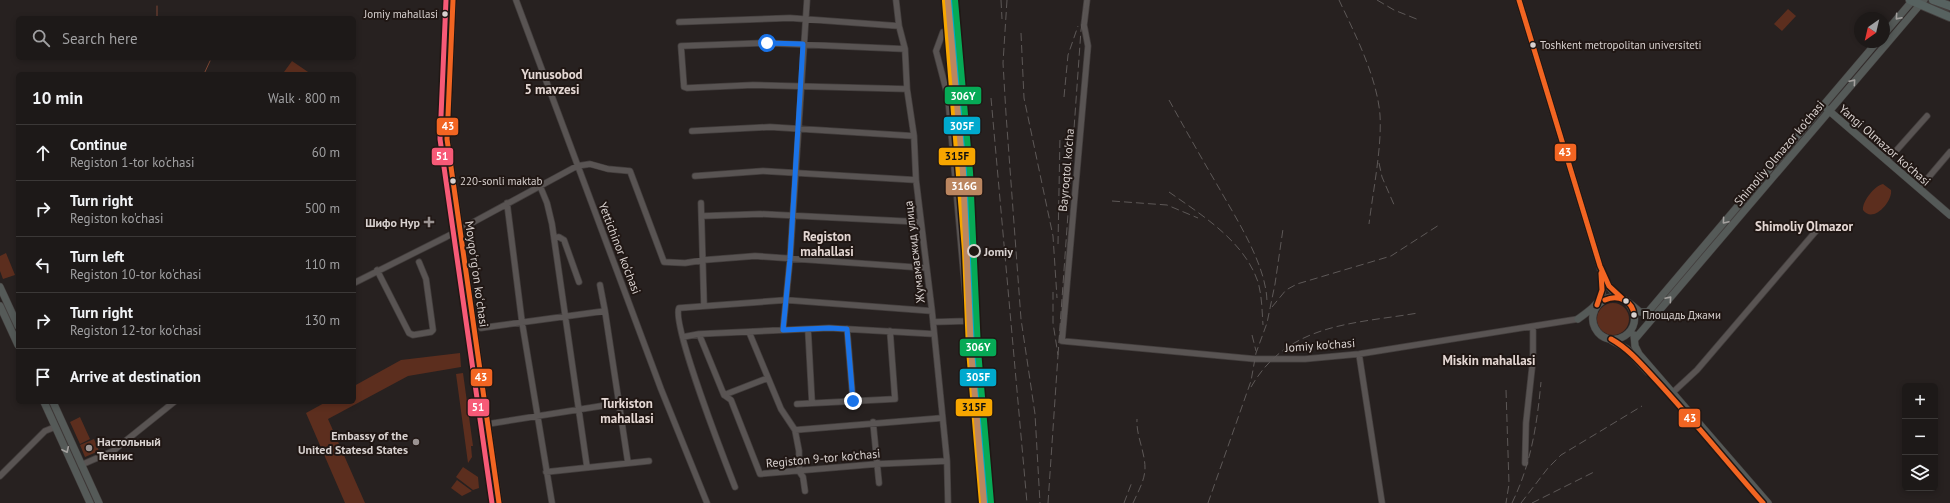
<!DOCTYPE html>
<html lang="en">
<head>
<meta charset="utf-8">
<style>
	body { margin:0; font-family:"PT Sans",sans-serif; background:#252221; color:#f1f3f6 }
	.controls { position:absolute; right:12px; bottom:12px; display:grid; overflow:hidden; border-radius:6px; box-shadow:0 2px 6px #0003 }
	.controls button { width:36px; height:36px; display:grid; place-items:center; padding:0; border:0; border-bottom:1px solid #3b3837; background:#1d1918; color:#f1f3f6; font:20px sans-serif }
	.compass { position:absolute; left:1854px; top:12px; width:36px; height:36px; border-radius:50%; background:#1d1918; box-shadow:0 2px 6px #0003; rotate:214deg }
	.stop { position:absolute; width:12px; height:12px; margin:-9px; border:3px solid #1a73e8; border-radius:50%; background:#fff }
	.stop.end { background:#1a73e8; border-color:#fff; box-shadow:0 1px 4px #0008 }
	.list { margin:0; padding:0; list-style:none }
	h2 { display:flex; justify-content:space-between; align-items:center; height:52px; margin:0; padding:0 16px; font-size:17px }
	h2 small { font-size:13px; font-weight:400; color:#a0a0a2 }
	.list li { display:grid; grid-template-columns:26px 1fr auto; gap:12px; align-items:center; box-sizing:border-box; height:56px; padding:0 16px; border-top:1px solid #3b3837 }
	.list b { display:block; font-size:15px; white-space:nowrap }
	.list p { margin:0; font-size:13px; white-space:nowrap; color:#a0a0a2 }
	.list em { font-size:13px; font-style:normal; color:#a0a0a2 }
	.icon { flex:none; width:22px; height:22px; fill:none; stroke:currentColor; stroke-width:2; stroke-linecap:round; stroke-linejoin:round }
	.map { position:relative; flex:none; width:1950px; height:503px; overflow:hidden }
	.search { position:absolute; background:#1d1918; box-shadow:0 2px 6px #0003; left:16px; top:16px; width:340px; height:44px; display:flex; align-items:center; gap:10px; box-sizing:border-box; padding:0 14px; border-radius:6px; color:#a0a0a2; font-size:15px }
	.panel { position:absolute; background:#1d1918; box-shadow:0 2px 6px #0003; left:16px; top:72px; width:340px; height:332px; border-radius:6px }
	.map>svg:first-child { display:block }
	.green { fill:#5c2e1e }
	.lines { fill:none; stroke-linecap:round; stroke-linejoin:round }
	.stream { stroke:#7f4734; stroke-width:1 }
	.minor-casing { stroke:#433e3d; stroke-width:7 }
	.major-casing { stroke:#433e3d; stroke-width:8 }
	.highway-casing { stroke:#433e3d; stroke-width:10 }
	.minor { stroke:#595453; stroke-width:5.5 }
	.major { stroke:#555a58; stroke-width:7 }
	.highway { stroke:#576260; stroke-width:8 }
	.rail { stroke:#5d5857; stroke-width:1; stroke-dasharray:8 4; stroke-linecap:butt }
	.bus-1-casing { stroke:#201714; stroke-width:8 }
	.bus-2-casing { stroke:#201714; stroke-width:8 }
	.bus-1 { stroke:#f26522; stroke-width:5 }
	.bus-2 { stroke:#f75a77; stroke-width:5 }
	.rail-1-casing { stroke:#201714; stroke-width:9 }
	.rail-2-casing { stroke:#201714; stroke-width:9 }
	.rail-3-casing { stroke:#201714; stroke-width:9 }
	.rail-4-casing { stroke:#201714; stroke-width:9 }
	.rail-1 { stroke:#00a9ce; stroke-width:6 }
	.rail-2 { stroke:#f7a600; stroke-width:6 }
	.rail-3 { stroke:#06aa56; stroke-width:6 }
	.rail-4 { stroke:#bb8660; stroke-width:6 }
	.oneway { stroke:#a4a19f }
	.route { stroke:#1a73e8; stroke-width:5 }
	.bus-dot { fill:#d8d1cf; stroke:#201714; stroke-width:1.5 }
	.poi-dot { fill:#9a9392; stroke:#201714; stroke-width:1.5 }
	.stop-dot { fill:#201714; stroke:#d8d1cf; stroke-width:2 }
	.labels { text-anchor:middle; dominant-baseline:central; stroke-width:4; stroke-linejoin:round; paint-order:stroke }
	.bus-label { font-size:11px; fill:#d8d1cf; stroke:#201714; text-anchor:start }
	.street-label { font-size:12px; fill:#d8d1cf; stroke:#201714 }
	.poi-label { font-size:12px; font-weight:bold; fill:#d8d1cf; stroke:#201714; text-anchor:end }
	.stop-label { font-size:12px; font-weight:bold; fill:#d8d1cf; stroke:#201714; text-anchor:start }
	.neighbourhood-label { font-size:13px; font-weight:bold; fill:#e4d7d3; stroke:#201714 }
	.line-badge { stroke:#201714; stroke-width:1.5 }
	.badge-label { font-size:11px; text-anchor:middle; font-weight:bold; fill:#fff }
	.pale-badge-label { font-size:11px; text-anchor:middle; font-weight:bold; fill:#111 }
</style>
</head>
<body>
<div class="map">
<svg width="1950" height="503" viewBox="0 0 1950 503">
	<rect width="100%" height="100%" fill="#272120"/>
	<path class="green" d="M 1788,9 L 1796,16 L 1782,31 L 1774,24 Z
		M 292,61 L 311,74 L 286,74 L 284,72 Z
		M 1883,184 L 1891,190 C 1893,201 1873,224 1863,210 C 1862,202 1874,186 1883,184 Z
		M 6,253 L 15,275 L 3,279 L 0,271 L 0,256 Z
		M1597 319a16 16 0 1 1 32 0a16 16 0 1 1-32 0Z
		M 460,353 L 461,367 L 408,376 L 328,419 L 365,503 L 345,503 L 306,413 L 326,402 L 354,402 L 354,386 L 401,360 Z
		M 463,373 L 473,446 L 471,446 L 472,457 L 468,463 L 456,374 Z
		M 80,417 L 90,439 L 80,444 L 70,422 Z
		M 94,439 L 99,451 L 85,457 L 80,445 Z
		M 463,467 L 478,477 L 479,488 L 473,490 L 456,477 Z
		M 457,480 L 472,491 L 462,496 L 451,488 Z"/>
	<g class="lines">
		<path class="stream" d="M 157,18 L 157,6
			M 204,74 L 210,61"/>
		<defs>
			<path id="minor" d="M 516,0 L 661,389 L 707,503
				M 896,0 L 899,26 L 905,49 L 907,89 L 914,136 L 916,180 L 932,311 L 947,461 L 948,503
				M 1087,0 L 1084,25 L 1088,46 L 1062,341 L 1255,359 L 1305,359 L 1359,354 L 1578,319
				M 679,22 L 790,18 L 899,26
				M 943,32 L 936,51 L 948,97 L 983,495
				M 905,49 L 767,43 L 681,46 L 684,87 L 687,88 L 753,85 L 907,89
				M 692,131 L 770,127 L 914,136
				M 1887,161 L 1927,116
				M 695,176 L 763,171 L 916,180
				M 1922,185 L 1950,152
				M 540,186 L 547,203 L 552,224 L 587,467
				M 507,203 L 522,322 L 552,503
				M 701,203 L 704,305
				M 702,216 L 760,214 L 921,222
				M 554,238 L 559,237 L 564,240 L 579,282
				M 377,270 L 409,333 L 413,335 L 431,332 L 433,330 L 426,279 L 419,262
				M 354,283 L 446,237 L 577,166 L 590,164 L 608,169 L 630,171 L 664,262 L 685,263 L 704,260 L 755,256 L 926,268
				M 600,285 L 605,311 L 628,463
				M 933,322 L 968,321
				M 481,328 L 605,311
				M 808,329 L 812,403
				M 847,329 L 853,401
				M 783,330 L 790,259 L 807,0
				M 749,332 L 781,409 L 795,430 L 799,451 L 799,471
				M 699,334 L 724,395 L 731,400 L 760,474 L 877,464 L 947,461
				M 683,337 L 699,334 L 829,328 L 934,334
				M 1359,354 L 1382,503
				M 724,395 L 768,378
				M 1670,395 L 1697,370 L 1816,231
				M 797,404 L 895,399 L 890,331
				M 873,422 L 879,483
				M 488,424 L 620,403
				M 795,430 L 942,418
				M 1525,463 L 1526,423 L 1533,359 L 1533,327
				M 81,465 L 113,451 L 174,402
				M 799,471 L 803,477 L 805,491
				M 546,472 L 649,461
				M 0,476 L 45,431 L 55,427
				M 735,487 C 726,464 671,323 679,308 L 786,300 L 932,311"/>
			<path id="major" d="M 453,0 L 447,139 L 499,503
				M 1519,0 L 1600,266 C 1606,297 1603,301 1578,319
				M 1884,34 L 1913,0
				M 445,52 L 447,0
				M 1827,109 L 1950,215
				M 443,144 L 494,503
				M 1604,277 L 1611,289 L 1621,298
				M 0,287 L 18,326
				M 1629,304 C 1649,331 1609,354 1595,328 C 1586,311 1605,290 1623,299 C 1629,302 1635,308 1640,312 L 1648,312 L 1877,42
				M 0,306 L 18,345
				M 1634,335 L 1635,346 L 1639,354 L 1768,503
				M 1635,339 L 1924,0
				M 1611,340 L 1627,349 L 1648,372
				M 44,402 L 90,503
				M 53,402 L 99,503"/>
			<path id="highway" d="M 1910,0 L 1950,17
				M 1933,0 L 1950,6"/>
		</defs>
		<use href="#minor" class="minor-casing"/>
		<use href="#major" class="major-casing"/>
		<use href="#highway" class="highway-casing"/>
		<use href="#minor" class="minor"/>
		<use href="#major" class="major"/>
		<use href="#highway" class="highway"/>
		<path class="rail" d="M 1001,0 L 1002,19
			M 1007,0 L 1003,63 L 1006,114 L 1021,319 L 1035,414 L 1040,503
			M 1339,0 C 1355,34 1377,77 1380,115 C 1382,147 1373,191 1369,224
			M 1377,0 L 1394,10 L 1419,20
			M 1021,33 L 1024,98 L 1053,236 L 1057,298
			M 1064,97 L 1068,55 L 1078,26
			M 991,98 L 1027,503
			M 1169,100 C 1185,129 1202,159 1219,188 C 1237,220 1267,266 1267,303
			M 1379,163 L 1382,177 L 1395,207
			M 1169,192 C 1203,216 1244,241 1258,282 C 1262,296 1262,311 1263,325
			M 1112,201 L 1167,205 L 1198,218
			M 1058,244 L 1060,136
			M 1272,307 L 1286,290 L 1297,284 L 1391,256 L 1439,225
			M 1252,335 L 1256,351
			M 1058,355 L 1081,30 L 1086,0
			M 1251,387 C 1288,323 1353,324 1418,313
			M 1506,390 L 1509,484 L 1506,503
			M 1048,503 L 1058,355 L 1053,323 L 1053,292
			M 1124,503 L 1132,482
			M 1133,503 C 1138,492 1145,480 1145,468 C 1145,451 1136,436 1137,419
			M 1208,503 L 1251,381 L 1256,353 L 1267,323 L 1275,284 L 1283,229
			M 1512,503 C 1531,464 1537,425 1541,382
			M 1521,503 L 1548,468 L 1561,455 L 1642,406
			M 1532,503 L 1596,471"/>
		<defs>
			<path id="bus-1" d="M 453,0 L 447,139 L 499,503
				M 1519,0 L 1600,266 L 1609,286 L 1623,299
				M 1605,300 C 1618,294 1633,301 1634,315
				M 1597,305 L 1602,290 L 1601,273
				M 1611,339 C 1629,349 1642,365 1656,380 C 1693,420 1727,462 1763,503"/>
			<path id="bus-2" d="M 446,0 L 440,139 L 492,503"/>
		</defs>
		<use href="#bus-1" class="bus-1-casing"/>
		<use href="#bus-2" class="bus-2-casing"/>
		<use href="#bus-1" class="bus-1"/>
		<use href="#bus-2" class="bus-2"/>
		<defs>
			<path id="rail-1" d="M 952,0 L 972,251 L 976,349 L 989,503"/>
			<path id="rail-2" d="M 945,1 L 965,251 L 969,350 L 982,503"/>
			<path id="rail-3" d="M 955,0 L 970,172 L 978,350 L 991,503"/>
			<path id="rail-4" d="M 948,1 L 963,172 L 971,350 L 984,503"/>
		</defs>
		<use href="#rail-1" class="rail-1-casing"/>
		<use href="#rail-2" class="rail-2-casing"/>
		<use href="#rail-3" class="rail-3-casing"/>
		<use href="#rail-4" class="rail-4-casing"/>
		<use href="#rail-1" class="rail-1"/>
		<use href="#rail-2" class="rail-2"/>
		<use href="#rail-3" class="rail-3"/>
		<use href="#rail-4" class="rail-4"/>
	</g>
	<defs><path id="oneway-chevron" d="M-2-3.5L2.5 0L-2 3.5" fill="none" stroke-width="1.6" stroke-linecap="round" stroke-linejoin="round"/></defs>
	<g class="oneway">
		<use href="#oneway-chevron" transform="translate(1898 17) rotate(131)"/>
		<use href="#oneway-chevron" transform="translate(1853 82) rotate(-49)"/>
		<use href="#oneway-chevron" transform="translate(1725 221) rotate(130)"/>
		<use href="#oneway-chevron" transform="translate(1669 299) rotate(-49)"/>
		<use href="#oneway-chevron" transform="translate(66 450) rotate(65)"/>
	</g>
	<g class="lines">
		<path class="route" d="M 767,43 L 803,44 L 790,259 L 783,330 L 829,328 L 847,329 L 853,401"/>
	</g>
	<g class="bus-dot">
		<circle cx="445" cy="14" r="3.5"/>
		<circle cx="1533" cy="45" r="3.5"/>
		<circle cx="453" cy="181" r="3.5"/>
		<circle cx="1626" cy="301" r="3.5"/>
		<circle cx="1634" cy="315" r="3.5"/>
	</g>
	<g class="poi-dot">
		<path d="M427 216h4v4h4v4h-4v4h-4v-4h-4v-4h4z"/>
		<circle cx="416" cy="442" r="4"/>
		<circle cx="89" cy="448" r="4"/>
	</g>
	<circle class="stop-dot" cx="974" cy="251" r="6"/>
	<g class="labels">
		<g class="bus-label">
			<text x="438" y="14" text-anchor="end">Jomiy mahallasi</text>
			<text x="1540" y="45">Toshkent metropolitan universiteti</text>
			<text x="460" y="181">220-sonli maktab</text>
			<text x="1642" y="315">Площадь Джами</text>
		</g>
		<g class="street-label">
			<text transform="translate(1885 145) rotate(41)">Yangi Olmazor ko'chasi</text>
			<text transform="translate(1779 153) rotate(-50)">Shimoliy Olmazor ko'chasi</text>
			<text transform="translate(1066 170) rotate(-85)">Bayroqtol ko'cha</text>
			<text transform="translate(620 248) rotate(69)">Yettichinor ko‘chasi</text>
			<text transform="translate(914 252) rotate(-97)">Жумамасжид улица</text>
			<text transform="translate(477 274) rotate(82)">Moyqoʻrgʻon koʻchasi</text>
			<text transform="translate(1320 345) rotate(-4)">Jomiy ko'chasi</text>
			<text transform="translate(823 458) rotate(-5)">Registon 9-tor ko'chasi</text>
		</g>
		<g class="poi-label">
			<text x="420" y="222">Шифо Нур</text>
			<text x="408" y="435">Embassy of the<tspan x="408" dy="14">United Statesd States</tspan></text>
			<text x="97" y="441" text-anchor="start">Настольный<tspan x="97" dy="14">Теннис</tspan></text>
		</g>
		<g class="stop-label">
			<text x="984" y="251">Jomiy</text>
		</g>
		<g class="neighbourhood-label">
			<text x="552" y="74">Yunusobod<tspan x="552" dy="15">5 mavzesi</tspan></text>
			<text x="1804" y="226">Shimoliy Olmazor</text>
			<text x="827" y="236">Registon<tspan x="827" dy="15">mahallasi</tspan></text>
			<text x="1489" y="360">Miskin mahallasi</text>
			<text x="627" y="403">Turkiston<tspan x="627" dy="15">mahallasi</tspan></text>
		</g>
	</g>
	<g class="line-badge">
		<rect x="944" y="86" width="38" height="19" rx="4" fill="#06aa56"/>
		<rect x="943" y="116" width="38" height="19" rx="4" fill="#00a9ce"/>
		<rect x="436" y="117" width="23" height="19" rx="4" fill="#f26522"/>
		<rect x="1554" y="143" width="23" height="19" rx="4" fill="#f26522"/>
		<rect x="938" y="147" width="38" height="19" rx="4" fill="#f7a600"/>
		<rect x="431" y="147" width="23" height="19" rx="4" fill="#f75a77"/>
		<rect x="945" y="177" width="38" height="19" rx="4" fill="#bb8660"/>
		<rect x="959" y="338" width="38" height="19" rx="4" fill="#06aa56"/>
		<rect x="959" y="368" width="38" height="19" rx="4" fill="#00a9ce"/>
		<rect x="470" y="368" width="23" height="19" rx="4" fill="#f26522"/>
		<rect x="467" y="398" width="23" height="19" rx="4" fill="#f75a77"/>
		<rect x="955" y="398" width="38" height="19" rx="4" fill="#f7a600"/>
		<rect x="1678" y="408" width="23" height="20" rx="4" fill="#f26522"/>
	</g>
	<g class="badge-label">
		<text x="963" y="100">306Y</text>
		<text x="962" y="130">305F</text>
		<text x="448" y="130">43</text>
		<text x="1565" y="156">43</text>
		<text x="442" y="160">51</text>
		<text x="964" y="190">316G</text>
		<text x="978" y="351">306Y</text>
		<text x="978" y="381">305F</text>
		<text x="481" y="381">43</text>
		<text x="478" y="411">51</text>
		<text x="1690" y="422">43</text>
	</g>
	<g class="pale-badge-label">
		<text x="957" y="160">315F</text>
		<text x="974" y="411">315F</text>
	</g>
</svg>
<div class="controls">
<button>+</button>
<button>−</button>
<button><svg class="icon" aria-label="layers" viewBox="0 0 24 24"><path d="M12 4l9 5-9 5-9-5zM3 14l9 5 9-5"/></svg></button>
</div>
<svg class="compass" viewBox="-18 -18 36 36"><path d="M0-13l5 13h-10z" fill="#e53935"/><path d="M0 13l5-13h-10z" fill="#a0a0a2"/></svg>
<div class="stop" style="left:767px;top:43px"></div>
<div class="stop end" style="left:853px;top:401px"></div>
<div class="search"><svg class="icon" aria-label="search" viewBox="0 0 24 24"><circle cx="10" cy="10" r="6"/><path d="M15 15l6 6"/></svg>Search here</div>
<section class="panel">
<h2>10 min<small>Walk · 800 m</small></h2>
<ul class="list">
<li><svg class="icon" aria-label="ahead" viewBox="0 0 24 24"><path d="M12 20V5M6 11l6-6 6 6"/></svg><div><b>Continue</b><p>Registon 1-tor ko'chasi</p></div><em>60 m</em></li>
<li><svg class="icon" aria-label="right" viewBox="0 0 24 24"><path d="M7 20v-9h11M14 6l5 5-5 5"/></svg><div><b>Turn right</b><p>Registon ko'chasi</p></div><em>500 m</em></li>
<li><svg class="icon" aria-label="left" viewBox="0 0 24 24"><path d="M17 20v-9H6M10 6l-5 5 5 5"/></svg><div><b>Turn left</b><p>Registon 10-tor ko'chasi</p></div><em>110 m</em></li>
<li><svg class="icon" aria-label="right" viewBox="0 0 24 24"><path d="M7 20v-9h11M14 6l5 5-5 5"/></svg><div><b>Turn right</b><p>Registon 12-tor ko'chasi</p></div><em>130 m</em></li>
<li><svg class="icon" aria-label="arrive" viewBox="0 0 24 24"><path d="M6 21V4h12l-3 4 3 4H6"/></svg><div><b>Arrive at destination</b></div></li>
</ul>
</section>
</div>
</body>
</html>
